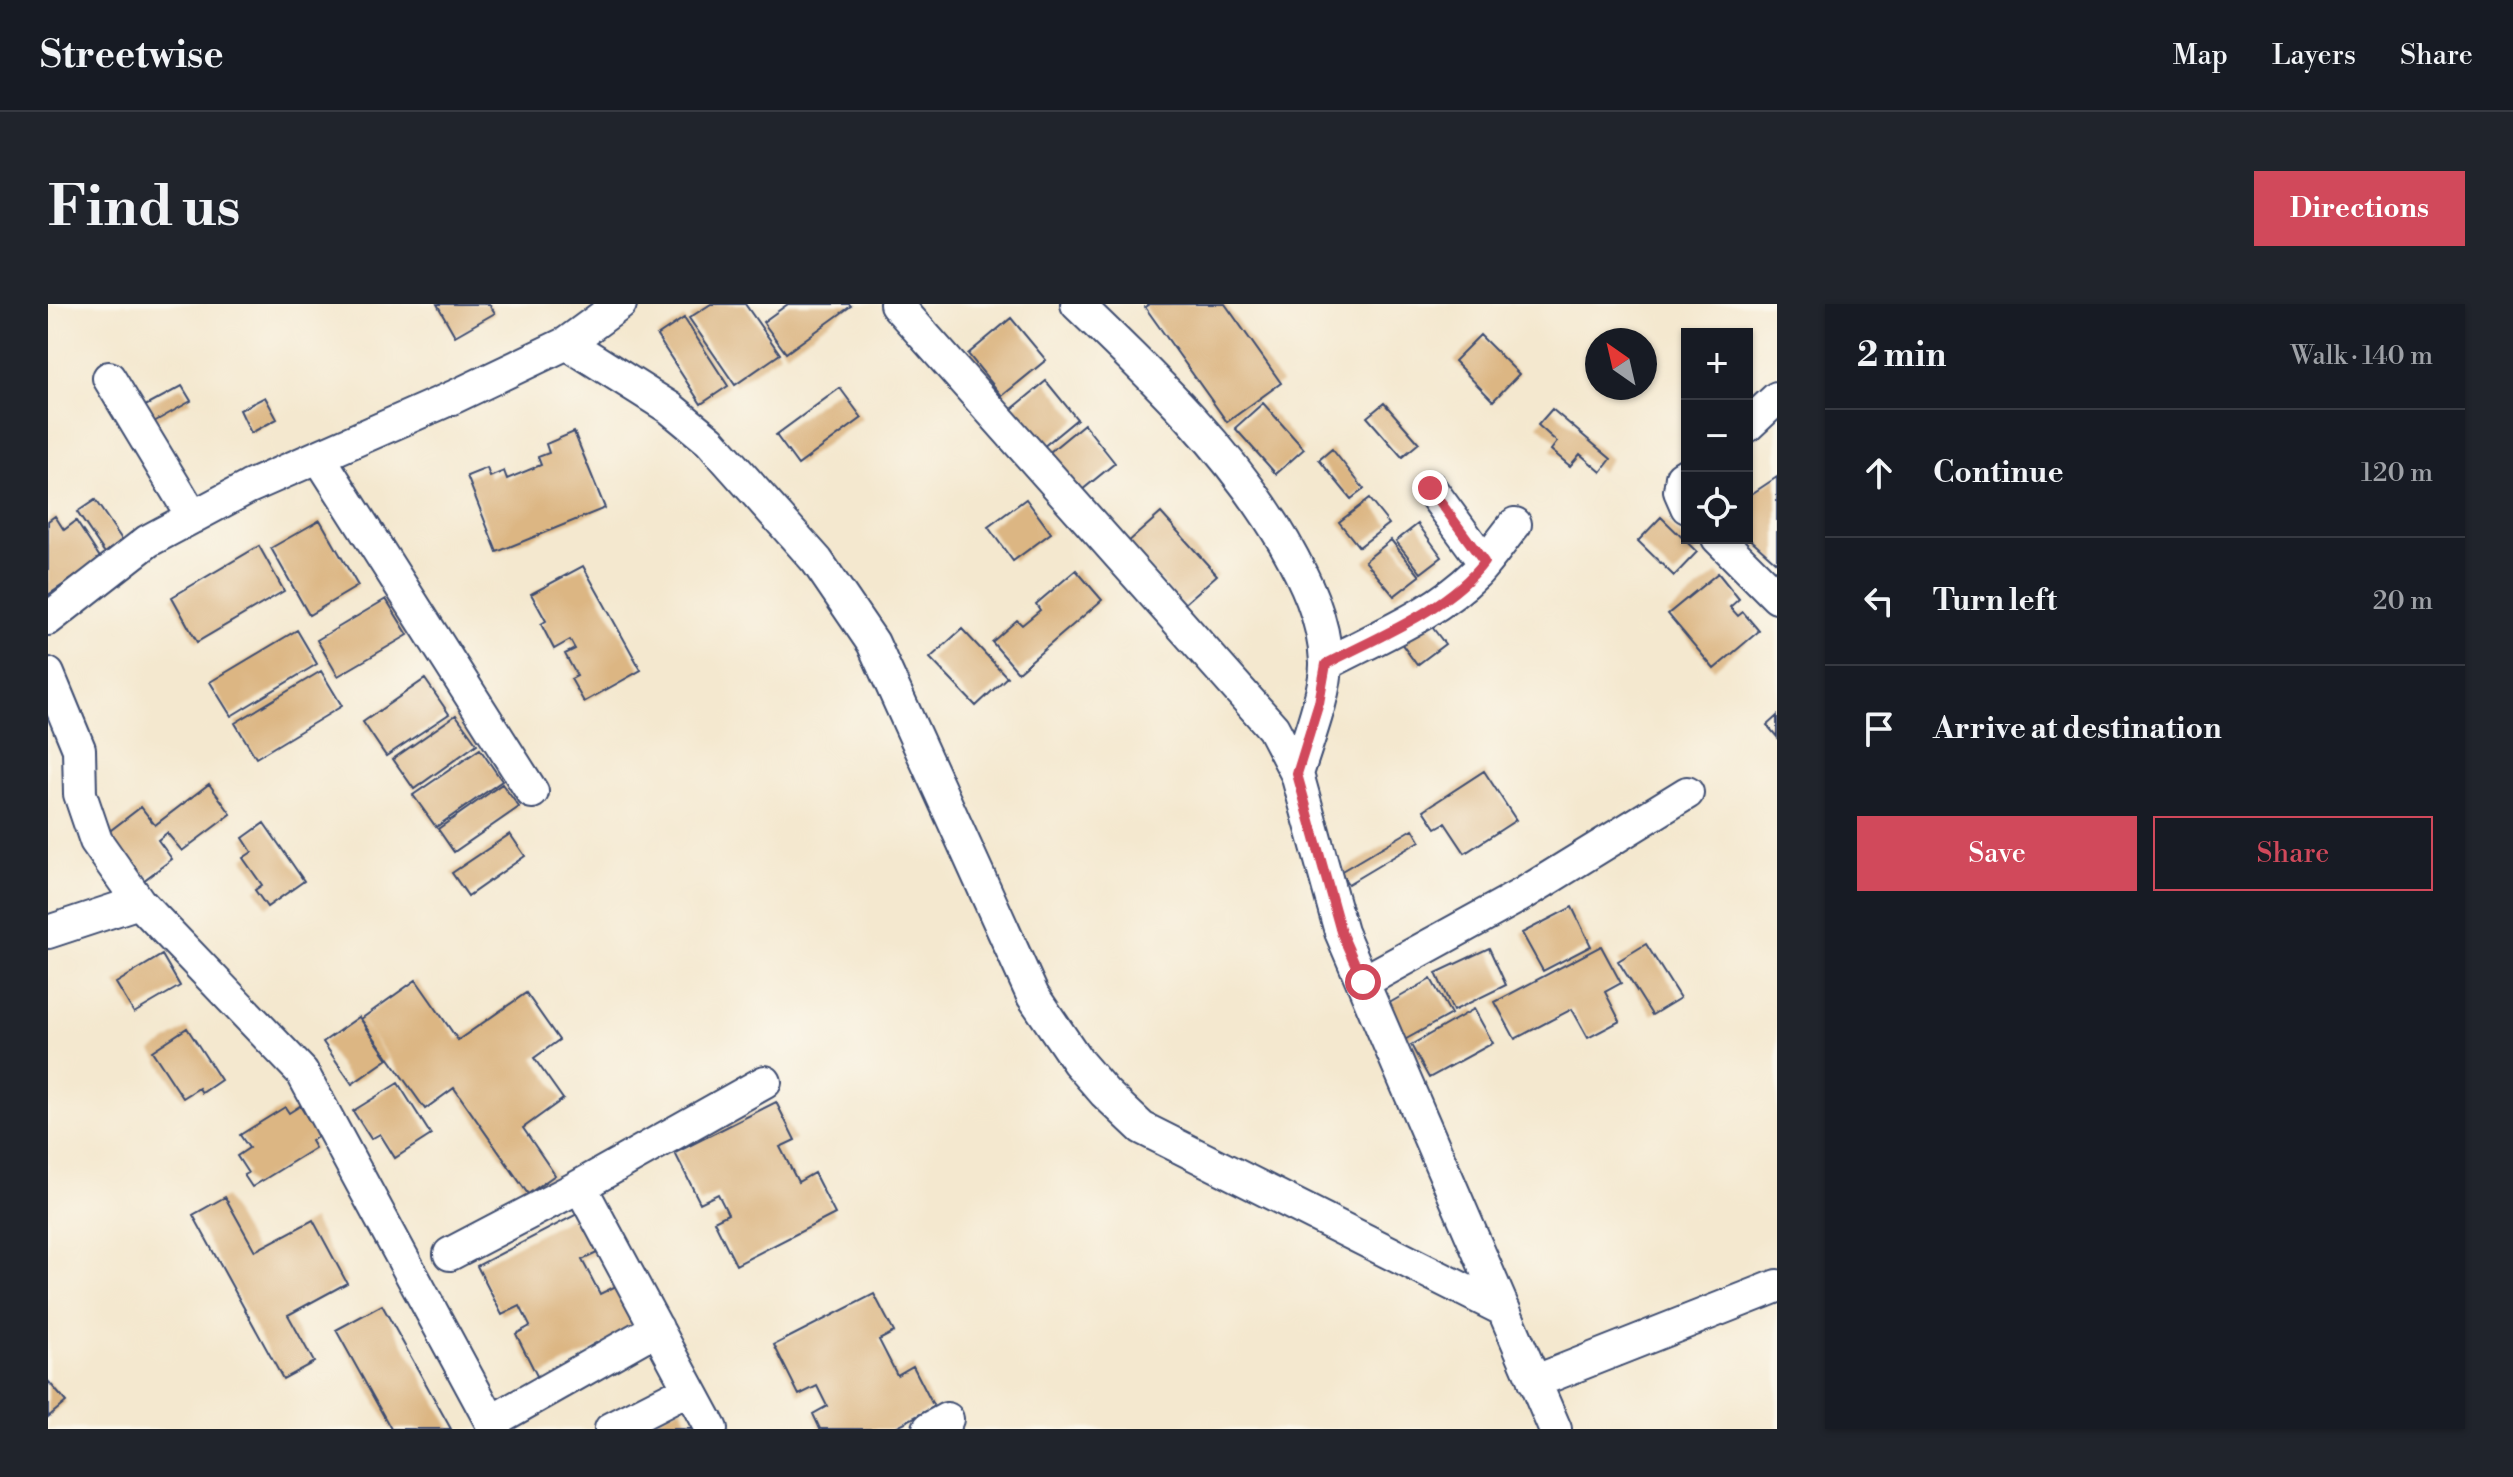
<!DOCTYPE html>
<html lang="en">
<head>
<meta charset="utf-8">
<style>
	body { margin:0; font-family:"Libre Bodoni",serif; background:#20242c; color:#f1f3f6 }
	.controls { position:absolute; right:24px; top:24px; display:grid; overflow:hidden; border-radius:0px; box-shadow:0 2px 6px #0004 }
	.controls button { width:72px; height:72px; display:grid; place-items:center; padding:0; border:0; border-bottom:2px solid #363941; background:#171b24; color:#f1f3f6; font:40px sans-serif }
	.compass { position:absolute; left:1537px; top:24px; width:72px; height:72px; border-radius:50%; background:#171b24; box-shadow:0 2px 6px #0004; rotate:326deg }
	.stop { position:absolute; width:24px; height:24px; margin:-18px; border:6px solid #d1495b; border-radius:50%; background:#fff }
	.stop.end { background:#d1495b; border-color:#fff; box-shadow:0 2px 8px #0008 }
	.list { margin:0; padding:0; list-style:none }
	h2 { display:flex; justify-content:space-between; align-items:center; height:104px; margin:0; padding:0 32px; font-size:34px }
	h2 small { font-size:26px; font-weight:400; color:#9ea1a6 }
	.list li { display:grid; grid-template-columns:52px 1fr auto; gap:24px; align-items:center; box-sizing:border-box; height:128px; padding:0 32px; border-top:2px solid #363941 }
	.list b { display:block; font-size:30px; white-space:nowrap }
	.list em { font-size:26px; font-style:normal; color:#9ea1a6 }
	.actions { display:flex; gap:16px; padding:24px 32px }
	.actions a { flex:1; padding:18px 0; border:2px solid #d1495b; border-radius:0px; text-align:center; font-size:28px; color:#d1495b }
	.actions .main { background:#d1495b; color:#fff }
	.icon { flex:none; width:44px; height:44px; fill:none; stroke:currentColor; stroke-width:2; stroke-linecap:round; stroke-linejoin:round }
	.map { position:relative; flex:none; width:1729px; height:1125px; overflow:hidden; border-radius:0px }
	header { display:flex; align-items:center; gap:48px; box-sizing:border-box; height:112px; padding:0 40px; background:#171b24; border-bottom:2px solid #363941 }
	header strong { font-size:38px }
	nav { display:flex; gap:44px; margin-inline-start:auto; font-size:28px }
	.intro { display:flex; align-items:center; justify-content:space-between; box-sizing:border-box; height:192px; padding:0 48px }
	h1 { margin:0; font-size:56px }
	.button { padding:20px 36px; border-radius:0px; background:#d1495b; color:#fff; font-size:28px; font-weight:700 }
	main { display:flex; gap:48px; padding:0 48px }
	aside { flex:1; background:#171b24; border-radius:0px; box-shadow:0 2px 6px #0004 }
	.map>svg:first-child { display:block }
	.building { fill:#dcb683 }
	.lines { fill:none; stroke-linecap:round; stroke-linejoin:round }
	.minor-casing { stroke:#3c4b6f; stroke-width:36 }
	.minor { stroke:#fff; stroke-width:32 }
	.route { stroke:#d1495b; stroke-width:10 }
</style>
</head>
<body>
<header>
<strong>Streetwise</strong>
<nav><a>Map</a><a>Layers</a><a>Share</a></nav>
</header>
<div class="intro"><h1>Find us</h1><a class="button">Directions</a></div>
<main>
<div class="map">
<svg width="1729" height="1125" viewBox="0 0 1729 1125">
	<rect width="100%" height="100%" fill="#fbf7ec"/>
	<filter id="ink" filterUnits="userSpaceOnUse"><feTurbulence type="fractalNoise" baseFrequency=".0125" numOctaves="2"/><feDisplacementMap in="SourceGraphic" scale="16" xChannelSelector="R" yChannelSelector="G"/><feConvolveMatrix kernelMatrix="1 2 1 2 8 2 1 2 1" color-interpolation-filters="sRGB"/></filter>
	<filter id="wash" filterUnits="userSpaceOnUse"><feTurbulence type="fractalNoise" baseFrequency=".006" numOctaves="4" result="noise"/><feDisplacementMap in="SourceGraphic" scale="32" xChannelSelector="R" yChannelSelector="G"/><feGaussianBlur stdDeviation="1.8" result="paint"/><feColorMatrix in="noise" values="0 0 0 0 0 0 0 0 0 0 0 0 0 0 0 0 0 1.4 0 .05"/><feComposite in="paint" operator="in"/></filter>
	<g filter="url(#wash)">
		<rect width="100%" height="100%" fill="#f4e8cf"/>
		<g id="blocks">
			<path class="building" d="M 389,0 L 441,0 L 447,9 L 407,32 Z
				M 663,0 L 697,0 L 732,50 L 687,81 L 641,14 Z
				M 740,0 L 801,0 L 803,2 L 738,49 L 715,18 Z
				M 1101,0 L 1177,0 L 1233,79 L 1179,118 L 1097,3 Z
				M 636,14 L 680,82 L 653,100 L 609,32 Z
				M 963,14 L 998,56 L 954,92 L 920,50 Z
				M 1432,31 L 1471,70 L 1445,97 L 1406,57 Z
				M 998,77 L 1029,115 L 989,148 L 958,110 Z
				M 134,82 L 143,97 L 97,123 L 88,107 Z
				M 792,84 L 814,114 L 750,161 L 728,131 Z
				M 217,93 L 229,115 L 203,129 L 192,106 Z
				M 1215,99 L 1256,145 L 1228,170 L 1187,124 Z
				M 1336,99 L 1371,139 L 1354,153 L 1319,113 Z
				M 1504,105 L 1563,155 L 1553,168 L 1532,150 L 1522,162 L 1503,146 L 1509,138 L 1490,121 Z
				M 1036,120 L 1067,159 L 1023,195 L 991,157 Z
				M 526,128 L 557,204 L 449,248 L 419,172 L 439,164 L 442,173 L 456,167 L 459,175 L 493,161 L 490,153 L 501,149 L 498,140 Z
				M 1284,145 L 1316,185 L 1303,195 L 1271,156 Z
				M 1729,173 L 1729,259 L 1699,232 L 1699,193 Z
				M 978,195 L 1003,229 L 965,257 L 940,223 Z
				M 1321,195 L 1341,220 L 1311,243 L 1291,218 Z
				M 47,196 L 77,240 L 59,252 L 29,208 Z
				M 1113,209 L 1169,271 L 1134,302 L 1079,239 Z
				M 7,212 L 16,226 L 28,217 L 53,255 L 0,291 L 0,217 Z
				M 1613,213 L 1649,248 L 1626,272 L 1590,237 Z
				M 272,216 L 310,282 L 261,311 L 223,244 Z
				M 1370,220 L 1394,253 L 1373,269 L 1348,237 Z
				M 1343,236 L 1372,272 L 1346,292 L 1317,257 Z
				M 211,242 L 236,287 L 149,338 L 124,293 Z
				M 535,262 L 593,366 L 536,398 L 523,375 L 529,372 L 517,350 L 527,345 L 522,336 L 506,345 L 493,320 L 498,317 L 483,290 Z
				M 1028,266 L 1054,296 L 970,368 L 944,338 L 969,316 L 974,321 L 992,306 L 988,300 Z
				M 1670,269 L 1691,295 L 1682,303 L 1690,312 L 1695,308 L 1711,327 L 1666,365 L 1620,310 Z
				M 338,295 L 360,331 L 290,372 L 269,336 Z
				M 1381,319 L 1397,340 L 1369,361 L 1353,339 Z
				M 914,325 L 959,373 L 928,402 L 882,354 Z
				M 249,326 L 269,360 L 183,412 L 162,378 Z
				M 273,367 L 294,402 L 208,454 L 187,419 Z
				M 377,375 L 401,410 L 338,452 L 315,418 Z
				M 408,411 L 429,440 L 366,485 L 345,455 Z
				M 1729,412 L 1729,433 L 1719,421 Z
				M 432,445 L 454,477 L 388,523 L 365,491 Z
				M 1436,467 L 1468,516 L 1417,549 L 1397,519 L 1388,524 L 1376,506 Z
				M 161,480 L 183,510 L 134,547 L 119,529 L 110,536 L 124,555 L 91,580 L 54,533 L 93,503 L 107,521 Z
				M 454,480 L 471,503 L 406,548 L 390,525 Z
				M 216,519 L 256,577 L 219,603 L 207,586 L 214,581 L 195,554 L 204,548 L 195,534 Z
				M 1365,525 L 1372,537 L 1300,580 L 1292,568 Z
				M 462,530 L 477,552 L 420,592 L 404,569 Z
				M 1524,603 L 1543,642 L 1495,667 L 1474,629 Z
				M 1598,640 L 1632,694 L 1604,711 L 1570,657 Z
				M 1553,642 L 1573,679 L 1557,688 L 1572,717 L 1540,734 L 1524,705 L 1467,735 L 1447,698 Z
				M 1441,644 L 1458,681 L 1405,707 L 1388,669 Z
				M 114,651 L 132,682 L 86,709 L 68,679 Z
				M 1383,675 L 1403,710 L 1351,739 L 1331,705 Z
				M 368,676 L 410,736 L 478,689 L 511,736 L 486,754 L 515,795 L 475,824 L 507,871 L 480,890 L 406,784 L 377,805 L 313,715 Z
				M 1426,705 L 1445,739 L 1381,774 L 1363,741 Z
				M 311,713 L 340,755 L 304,780 L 275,738 Z
				M 139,724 L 173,776 L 154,789 L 151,784 L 135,794 L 104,747 Z
				M 350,779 L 383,831 L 347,854 L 332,830 L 323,835 L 305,807 Z
				M 728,798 L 747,836 L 732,843 L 750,878 L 766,869 L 787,910 L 688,961 L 666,917 L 680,910 L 670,890 L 652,899 L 627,849 Z
				M 252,802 L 271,832 L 263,837 L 267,844 L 204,883 L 196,871 L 200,869 L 189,852 L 201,844 L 192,831 L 237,803 L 241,809 Z
				M 177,893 L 207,947 L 265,916 L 299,979 L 240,1011 L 266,1058 L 235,1075 L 145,911 Z
				M 529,910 L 549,949 L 534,956 L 552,990 L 568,982 L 589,1023 L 490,1074 L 468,1030 L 482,1022 L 472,1002 L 454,1011 L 429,962 Z
				M 826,990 L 846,1028 L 831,1036 L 849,1071 L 865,1062 L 886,1103 L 844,1125 L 772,1125 L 765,1110 L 779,1102 L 769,1082 L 751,1091 L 726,1041 Z
				M 334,1001 L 403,1125 L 343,1125 L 288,1026 Z
				M 0,1077 L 18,1098 L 0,1113 Z
				M 633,1103 L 644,1125 L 589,1125 Z"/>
		</g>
	</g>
	<g filter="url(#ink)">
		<use href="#blocks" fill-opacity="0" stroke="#3c4b6f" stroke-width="2"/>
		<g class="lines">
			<defs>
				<path id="minor" d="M 848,0 L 1225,424 L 1249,470 L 1293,628 L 1507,1125
					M 1029,0 C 1105,73 1182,146 1236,238 C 1257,275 1276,314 1278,358 C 1279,386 1258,441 1249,470
					M 519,39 L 622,104 L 662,137 L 769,257 L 825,339 L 985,692 L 1030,758 L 1057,789 L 1094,824 L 1456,1006
					M 61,74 L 145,213
					M 1699,122 L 1729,94
					M 271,153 L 484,488
					M 1639,170 L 1634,173 L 1632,187 L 1639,203
					M 1382,184 L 1436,258
					M 1670,234 L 1729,293
					M 0,315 L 100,237 L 201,183 L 408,92 L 519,39 L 572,0
					M 1278,360 C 1329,333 1387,310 1428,269 C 1442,254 1454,236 1467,220
					M 0,370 L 31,445 L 32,490 L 48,537 L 91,598
					M 0,628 L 91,598 L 254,768 L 447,1125
					M 1315,678 L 1475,590 L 1639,489
					M 532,882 L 663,1125
					M 402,950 L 532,882 L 717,778
					M 1486,1078 L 1729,982
					M 443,1118 L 609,1024
					M 563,1125 L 641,1085
					M 881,1125 L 899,1115"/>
			</defs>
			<use href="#minor" class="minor-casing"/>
			<use href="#minor" class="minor"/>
		</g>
	</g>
	<g class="lines" filter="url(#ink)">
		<path class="route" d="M 1315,678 L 1293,628 L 1249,470 L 1271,399 L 1278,360 C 1329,333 1401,305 1436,258 L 1382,184"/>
	</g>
</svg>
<div class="controls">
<button>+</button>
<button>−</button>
<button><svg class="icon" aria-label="locate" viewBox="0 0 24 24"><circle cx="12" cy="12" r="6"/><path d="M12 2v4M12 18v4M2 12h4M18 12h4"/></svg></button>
</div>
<svg class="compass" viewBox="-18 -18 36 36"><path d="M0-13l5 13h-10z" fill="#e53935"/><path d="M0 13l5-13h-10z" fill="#9ea1a6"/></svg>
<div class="stop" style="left:1315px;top:678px"></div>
<div class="stop end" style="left:1382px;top:184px"></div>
</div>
<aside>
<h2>2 min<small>Walk · 140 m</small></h2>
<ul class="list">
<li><svg class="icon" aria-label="ahead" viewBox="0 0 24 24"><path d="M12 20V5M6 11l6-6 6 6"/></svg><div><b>Continue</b></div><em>120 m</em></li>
<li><svg class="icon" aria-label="left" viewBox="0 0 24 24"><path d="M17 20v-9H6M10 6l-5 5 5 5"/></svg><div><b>Turn left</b></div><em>20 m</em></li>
<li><svg class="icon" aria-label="arrive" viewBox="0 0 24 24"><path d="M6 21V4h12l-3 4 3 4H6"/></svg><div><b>Arrive at destination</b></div></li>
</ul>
<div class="actions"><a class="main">Save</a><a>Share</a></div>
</aside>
</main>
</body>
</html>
